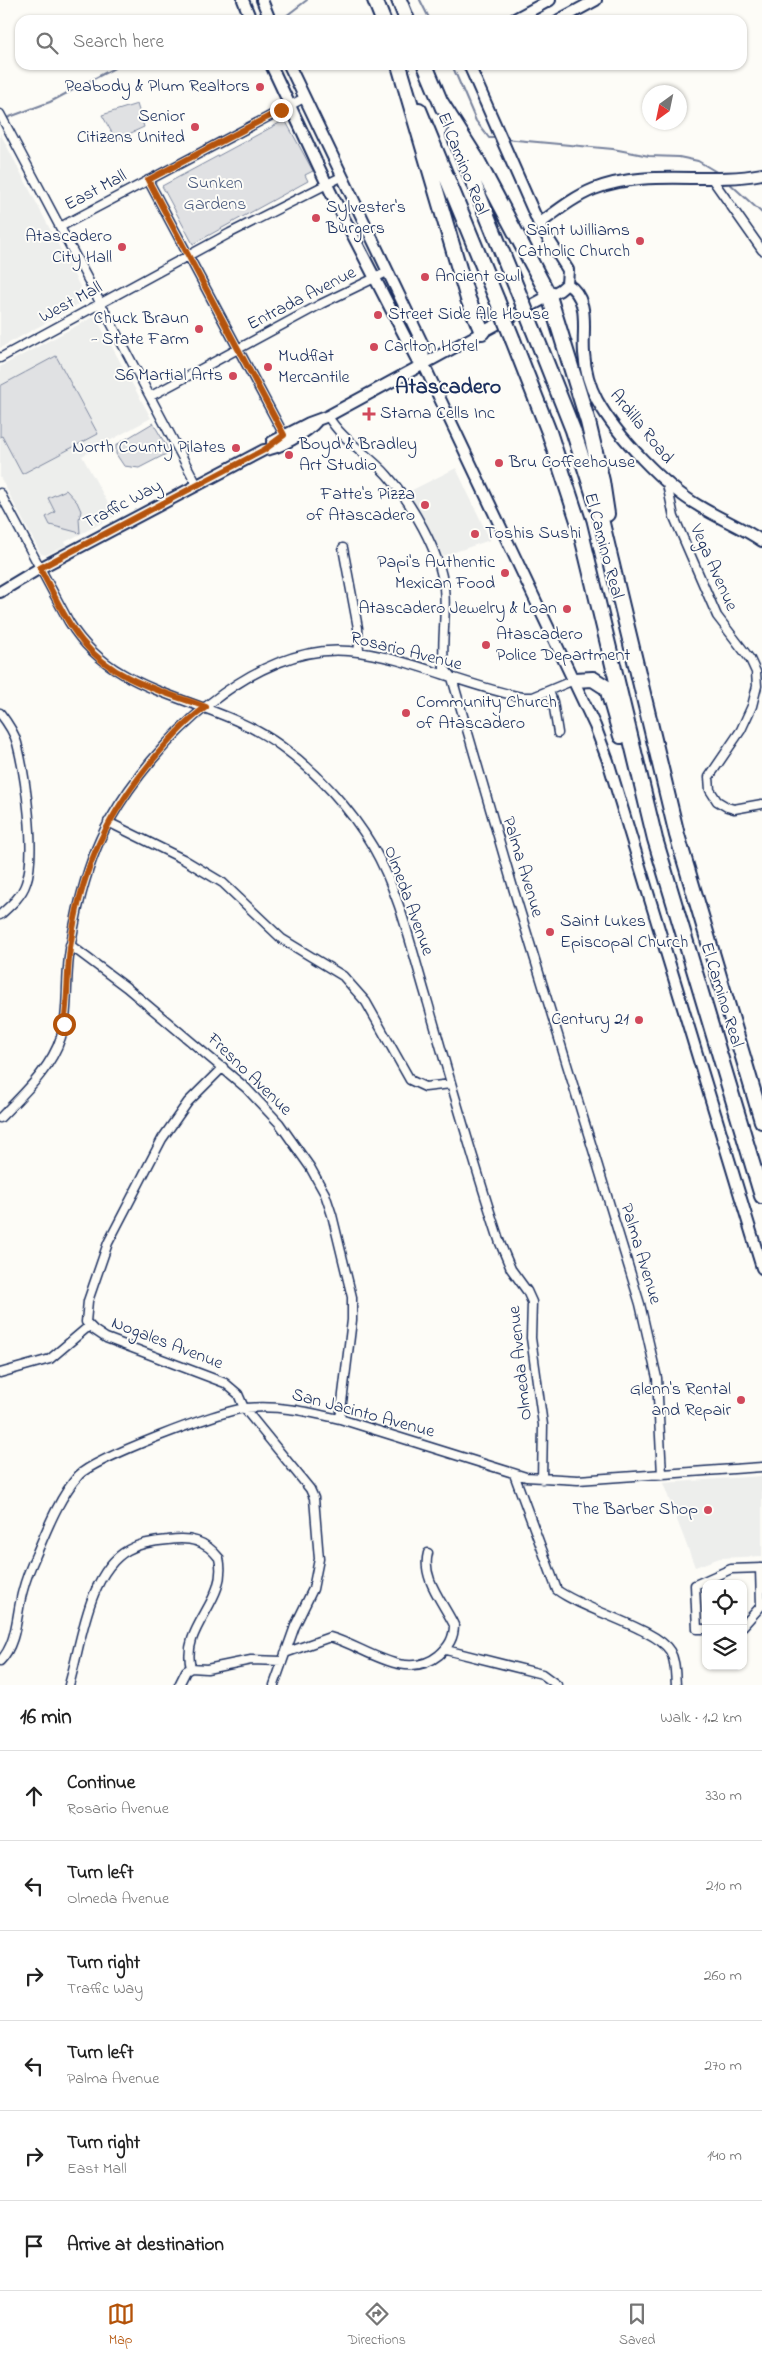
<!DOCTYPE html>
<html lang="en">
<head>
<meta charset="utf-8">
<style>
	body { margin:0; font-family:"Indie Flower",sans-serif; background:#f2f2f2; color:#222 }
	.controls { position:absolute; right:15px; bottom:15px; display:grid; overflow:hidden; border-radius:10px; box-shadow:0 1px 4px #0004 }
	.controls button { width:45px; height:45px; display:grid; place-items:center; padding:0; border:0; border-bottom:1px solid #e0e0e0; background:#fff; color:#222; font:25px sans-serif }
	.compass { position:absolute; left:642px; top:85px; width:45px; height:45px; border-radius:50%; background:#fff; box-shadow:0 1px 4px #0004; rotate:213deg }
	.stop { position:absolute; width:15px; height:15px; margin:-11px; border:4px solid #b45309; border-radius:50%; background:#fff }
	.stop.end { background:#b45309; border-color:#fff; box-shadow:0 1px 5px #0008 }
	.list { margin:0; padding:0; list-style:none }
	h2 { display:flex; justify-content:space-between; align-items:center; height:65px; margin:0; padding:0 20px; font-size:21px }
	h2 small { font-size:16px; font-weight:400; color:#767676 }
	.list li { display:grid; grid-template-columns:32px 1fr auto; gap:15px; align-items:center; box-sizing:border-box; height:90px; padding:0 20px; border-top:1px solid #e0e0e0 }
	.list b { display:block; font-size:19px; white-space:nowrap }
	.list p { margin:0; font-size:16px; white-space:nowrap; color:#767676 }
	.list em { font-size:16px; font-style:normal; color:#767676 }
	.icon { flex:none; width:28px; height:28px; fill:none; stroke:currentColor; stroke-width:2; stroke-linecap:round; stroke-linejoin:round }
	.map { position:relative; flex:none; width:762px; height:1685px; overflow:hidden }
	.search { position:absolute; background:#fff; box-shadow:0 1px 4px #0004; left:15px; right:15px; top:15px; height:55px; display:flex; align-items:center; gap:12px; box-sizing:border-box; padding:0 18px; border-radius:15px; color:#767676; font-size:19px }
	.sheet { height:605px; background:#fff }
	nav { display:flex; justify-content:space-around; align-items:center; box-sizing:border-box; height:70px; border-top:1px solid #e0e0e0; background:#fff; font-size:14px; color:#767676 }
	nav a { display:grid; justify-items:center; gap:2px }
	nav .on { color:#b45309 }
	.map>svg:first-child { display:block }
	.built { fill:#edeeec }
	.green { fill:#e0e1e3; stroke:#7e88a0 }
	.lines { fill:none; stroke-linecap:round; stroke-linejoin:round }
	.stream { stroke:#76819c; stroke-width:2 }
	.street-casing { stroke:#1b2f5e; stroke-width:11 }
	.secondary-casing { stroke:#1b2f5e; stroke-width:14 }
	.highway-casing { stroke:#1b2f5e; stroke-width:18 }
	.street { stroke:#fdfcf7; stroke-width:8 }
	.secondary { stroke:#fdfcf7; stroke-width:10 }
	.highway { stroke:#fdfcf7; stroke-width:14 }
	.highway-bridge-casing { stroke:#1b2f5e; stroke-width:18; stroke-linecap:butt }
	.highway-bridge { stroke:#fdfcf7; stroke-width:14 }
	.route { stroke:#b45309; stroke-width:6 }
	.poi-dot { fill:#d1495b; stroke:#fdfcf7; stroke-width:2 }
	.labels { text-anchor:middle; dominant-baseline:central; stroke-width:4; stroke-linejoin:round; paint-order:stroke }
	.poi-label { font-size:18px; fill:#1b2f5e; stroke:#fdfcf7; text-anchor:end }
	.street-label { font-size:18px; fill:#1b2f5e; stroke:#fdfcf7 }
	.park-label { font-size:18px; fill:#4c5c7f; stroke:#fdfcf7 }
	.district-label { font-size:22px; font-weight:bold; fill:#1b2f5e; stroke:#fdfcf7 }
</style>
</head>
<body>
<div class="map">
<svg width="762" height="1685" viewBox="0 0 762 1685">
	<rect width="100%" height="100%" fill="#fdfcf7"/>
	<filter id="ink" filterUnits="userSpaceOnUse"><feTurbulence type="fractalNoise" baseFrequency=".02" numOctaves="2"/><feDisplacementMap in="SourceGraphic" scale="10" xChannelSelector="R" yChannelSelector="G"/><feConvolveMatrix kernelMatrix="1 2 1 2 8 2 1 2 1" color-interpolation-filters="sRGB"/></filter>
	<g filter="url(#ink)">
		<path class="built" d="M 0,133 L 87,300 L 0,348 Z
			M 95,316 L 151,418 L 82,456 L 115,516 L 65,542 L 66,545 L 46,555 L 41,554 L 0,477 L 0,367 Z
			M 456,468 L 490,540 L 443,556 L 408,492 Z
			M 762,1476 L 762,1556 L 720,1558 L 695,1567 L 663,1483 Z"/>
		<path class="green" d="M 137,104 L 144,127 L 116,140 L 102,115 Z
			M 285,120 L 313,171 L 305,175 L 308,181 L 193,244 L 162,186 Z
			M 56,356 L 98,434 L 22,474 L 2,436 L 0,437 L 0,386 Z
			M 153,423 L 170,452 L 139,468 L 124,466 L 116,454 L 116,445 Z
			M 66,490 L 77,502 L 81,511 L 79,519 L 80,533 L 50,525 L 46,517 L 55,512 L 48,498 Z"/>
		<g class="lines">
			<path class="stream" d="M 420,0 L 430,20
				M 276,20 L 286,16 L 307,0
				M 452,65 L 476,121 L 489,138 L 498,138
				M 4,119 L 50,102 L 120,65
				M 505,139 L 613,149 L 649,156 L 679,157 L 698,161 L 720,174
				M 727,181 L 762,213"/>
			<defs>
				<path id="street" d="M 0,114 L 197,485
					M 712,179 L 762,250
					M 148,180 L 284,435
					M 60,227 L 304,98
					M 0,358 L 230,233 L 341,177
					M 151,396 L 321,304 L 387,272
					M 328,416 C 342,441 369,454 387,475 C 411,502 440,552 444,588 C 447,615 441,642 444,668 L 452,678 L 514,891 L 640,1304 L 657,1378 L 662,1475
					M 667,484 L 674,517 L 717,616 L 750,659 L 756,672 L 757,686 L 752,706 L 741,730 L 709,777 L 710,790 L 717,801 L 727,807 L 734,809 L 762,804
					M 0,493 L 69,622 C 117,701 210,694 281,746 C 317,772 350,808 373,847 C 400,894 412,951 428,1003 C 451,1084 474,1164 500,1243 L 511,1269 L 527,1291 L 532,1302 L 531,1338 L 543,1425 L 542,1479
					M 343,548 L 358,628 L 359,652
					M 549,691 L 553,702 L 558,733
					M 0,713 C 7,722 14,732 17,743 C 25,774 37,854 26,883 C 22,896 10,906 0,915
					M 108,822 L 183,859 L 223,883 L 282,939 L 343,976 L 366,1002 L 410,1080 L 425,1087 L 451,1084
					M 70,945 L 126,987 L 246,1088 L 279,1123 L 310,1167 L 325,1194 L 332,1215 L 352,1297 L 352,1320 L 340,1419
					M 223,1067 L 188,1102 L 162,1139 L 108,1243 L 88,1301 L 86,1322 L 94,1330 L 106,1338 L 225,1383 L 238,1394 L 244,1408 L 310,1489 L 314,1498 L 319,1559 L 313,1589 L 295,1626 L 274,1685
					M 0,1118 C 23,1094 51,1069 61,1037 C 68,1015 66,991 68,968 C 69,948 74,927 78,908 C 85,878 95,846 110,820 C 153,743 254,642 349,651 C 405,656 465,686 522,697 L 533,697 L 574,680
					M 0,1373 L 50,1359 L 89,1326
					M 514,1474 L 557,1590 C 583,1610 656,1628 670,1651 C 676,1661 675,1674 676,1685
					M 743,1626 L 761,1606 L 760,1568
					M 706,1629 L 697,1629 L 695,1585 L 731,1569 L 762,1568
					M 446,1650 L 542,1674 L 557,1685
					M 285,1653 L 330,1637 C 364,1646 405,1683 439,1655 C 449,1646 454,1638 454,1625 C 443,1602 421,1578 428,1553
					M 0,1661 C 18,1643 16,1613 23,1590 C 26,1578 31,1566 36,1555 C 47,1529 60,1496 79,1475 C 96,1458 221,1410 246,1408 C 279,1405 309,1412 340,1419 L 526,1477 L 578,1480 L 762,1467
					M 191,1668 L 207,1669 L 251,1660 L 282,1661
					M 69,1685 C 81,1645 88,1572 128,1550 C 140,1543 154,1541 168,1540 C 190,1537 205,1540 219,1558 C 229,1601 180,1626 191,1668
					M 179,1685 L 186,1671 L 191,1668"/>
				<path id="secondary" d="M 243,0 L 251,20
					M 262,0 L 270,20
					M 513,20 L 550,0
					M 559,20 L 596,0
					M 271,65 L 331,193 L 416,358 L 423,363 L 595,726 L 608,761 L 762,1268
					M 289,65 L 424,347 L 423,363
					M 469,65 L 539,224 L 568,270 L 567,284 C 591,299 582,329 584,353 C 585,369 590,387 597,400 C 617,436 664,486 699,506 C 720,519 742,527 762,541
					M 539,224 C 557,211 574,197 594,189 C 648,168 707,185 762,174
					M 272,442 L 309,423 L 328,416 L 560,290 L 567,284
					M 0,592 L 40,568 L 264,450 C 277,450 308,432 316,422"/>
				<path id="highway" d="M 375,0 L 383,20
					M 399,0 L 407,20
					M 399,65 L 468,299 L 482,332
					M 425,65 L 443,108
					M 440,101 L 476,158 L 549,296 L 588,422 L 602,481 L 607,514
					M 419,110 L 497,300
					M 454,135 L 517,289
					M 533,329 L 573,430 L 600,515 L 677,835 L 762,1121
					M 513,340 L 549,432 L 579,524 L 655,839 L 762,1196
					M 574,680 L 593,679 L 607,688 L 621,736"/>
			</defs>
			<use href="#street" class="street-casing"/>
			<use href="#secondary" class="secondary-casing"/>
			<use href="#highway" class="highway-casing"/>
			<use href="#street" class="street"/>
			<use href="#secondary" class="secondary"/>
			<use href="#highway" class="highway"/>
			<defs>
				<path id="highway-bridge" d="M 517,289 L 533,329
					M 497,300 L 513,340"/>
			</defs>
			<use href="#highway-bridge" class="highway-bridge-casing"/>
			<use href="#highway-bridge" class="highway-bridge"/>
		</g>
	</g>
	<g class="lines" filter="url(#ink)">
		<path class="route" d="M 64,1024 C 68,999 67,973 70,948 C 80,875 102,824 147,767 C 164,746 183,723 206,707 C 161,691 113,680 82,641 C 65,620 53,593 40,568 L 264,450 L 284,435 L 148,180 L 281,110"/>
	</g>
	<g class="poi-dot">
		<circle cx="260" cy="87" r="5"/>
		<circle cx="195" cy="127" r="5"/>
		<circle cx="316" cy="218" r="5"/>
		<circle cx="640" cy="241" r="5"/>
		<circle cx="122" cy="247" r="5"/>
		<circle cx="425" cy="277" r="5"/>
		<circle cx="378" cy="315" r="5"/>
		<circle cx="199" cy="329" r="5"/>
		<circle cx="374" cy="347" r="5"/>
		<circle cx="268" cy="367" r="5"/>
		<circle cx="233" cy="376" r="5"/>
		<path d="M366.5 406.5h5v5h5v5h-5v5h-5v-5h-5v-5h5z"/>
		<circle cx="236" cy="448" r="5"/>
		<circle cx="289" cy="455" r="5"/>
		<circle cx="499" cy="463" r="5"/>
		<circle cx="425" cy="505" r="5"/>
		<circle cx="475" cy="534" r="5"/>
		<circle cx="505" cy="573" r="5"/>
		<circle cx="567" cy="609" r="5"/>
		<circle cx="486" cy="645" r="5"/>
		<circle cx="406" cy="713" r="5"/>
		<circle cx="550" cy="932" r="5"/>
		<circle cx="639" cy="1020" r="5"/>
		<circle cx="741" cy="1400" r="5"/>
		<circle cx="708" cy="1510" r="5"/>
	</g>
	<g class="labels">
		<g class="poi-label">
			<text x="250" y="87">Peabody &amp; Plum Realtors</text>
			<text x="185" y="117">Senior<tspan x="185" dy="21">Citizens United</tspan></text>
			<text x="326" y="208" text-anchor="start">Sylvester's<tspan x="326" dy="21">Burgers</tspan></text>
			<text x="630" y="231">Saint Williams<tspan x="630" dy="21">Catholic Church</tspan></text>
			<text x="112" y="237">Atascadero<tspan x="112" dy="21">City Hall</tspan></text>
			<text x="435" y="277" text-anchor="start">Ancient Owl</text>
			<text x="388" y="315" text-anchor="start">Street Side Ale House</text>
			<text x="189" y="319">Chuck Braun<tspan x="189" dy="21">- State Farm</tspan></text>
			<text x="384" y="347" text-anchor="start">Carlton Hotel</text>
			<text x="278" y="357" text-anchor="start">Mudflat<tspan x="278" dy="21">Mercantile</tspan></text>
			<text x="223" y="376">S6 Martial Arts</text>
			<text x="380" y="414" text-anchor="start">Starna Cells Inc</text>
			<text x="299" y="445" text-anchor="start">Boyd &amp; Bradley<tspan x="299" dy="21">Art Studio</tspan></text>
			<text x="226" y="448">North County Pilates</text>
			<text x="509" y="463" text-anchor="start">Bru Coffeehouse</text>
			<text x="415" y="495">Fatte's Pizza<tspan x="415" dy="21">of Atascadero</tspan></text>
			<text x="485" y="534" text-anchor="start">Toshis Sushi</text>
			<text x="495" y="563">Papi's Authentic<tspan x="495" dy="21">Mexican Food</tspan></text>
			<text x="557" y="609">Atascadero Jewelry &amp; Loan</text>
			<text x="496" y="635" text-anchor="start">Atascadero<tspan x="496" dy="21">Police Department</tspan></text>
			<text x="416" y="703" text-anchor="start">Community Church<tspan x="416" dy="21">of Atascadero</tspan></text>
			<text x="560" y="922" text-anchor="start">Saint Lukes<tspan x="560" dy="21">Episcopal Church</tspan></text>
			<text x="629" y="1020">Century 21</text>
			<text x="731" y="1390">Glenn's Rental<tspan x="731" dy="21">and Repair</tspan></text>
			<text x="698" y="1510">The Barber Shop</text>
		</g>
		<g class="street-label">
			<text transform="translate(462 164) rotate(68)">El Camino Real</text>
			<text transform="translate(96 191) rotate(-28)">East Mall</text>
			<text transform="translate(302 299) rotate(-27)">Entrada Avenue</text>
			<text transform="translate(71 303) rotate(-28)">West Mall</text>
			<text transform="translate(641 427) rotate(51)">Ardilla Road</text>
			<text transform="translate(123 505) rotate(-28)">Traffic Way</text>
			<text transform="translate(603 546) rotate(75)">El Camino Real</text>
			<text transform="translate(713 568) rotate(66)">Vega Avenue</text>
			<text transform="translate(406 652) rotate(14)">Rosario Avenue</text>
			<text transform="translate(522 867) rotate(73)">Palma Avenue</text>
			<text transform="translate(408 901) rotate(70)">Olmeda Avenue</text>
			<text transform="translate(721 995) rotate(73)">El Camino Real</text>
			<text transform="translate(249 1075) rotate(44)">Fresno Avenue</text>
			<text transform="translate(640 1254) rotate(73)">Palma Avenue</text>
			<text transform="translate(167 1344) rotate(21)">Nogales Avenue</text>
			<text transform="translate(521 1363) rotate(-96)">Olmeda Avenue</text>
			<text transform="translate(363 1414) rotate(15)">San Jacinto Avenue</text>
		</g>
		<g class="park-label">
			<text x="215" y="184">Sunken<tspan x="215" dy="21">Gardens</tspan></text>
		</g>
		<g class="district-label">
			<text x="448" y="388">Atascadero</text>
		</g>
	</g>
</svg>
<div class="controls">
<button><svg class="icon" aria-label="locate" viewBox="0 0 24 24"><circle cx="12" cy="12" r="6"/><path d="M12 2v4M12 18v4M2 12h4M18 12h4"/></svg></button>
<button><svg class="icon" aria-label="layers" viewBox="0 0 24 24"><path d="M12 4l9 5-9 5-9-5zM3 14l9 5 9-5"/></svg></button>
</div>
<svg class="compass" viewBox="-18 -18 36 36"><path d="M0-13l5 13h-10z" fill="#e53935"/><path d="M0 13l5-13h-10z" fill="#767676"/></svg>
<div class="stop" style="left:64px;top:1024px"></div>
<div class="stop end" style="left:281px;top:110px"></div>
<div class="search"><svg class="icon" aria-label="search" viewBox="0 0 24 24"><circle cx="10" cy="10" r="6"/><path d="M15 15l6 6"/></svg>Search here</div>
</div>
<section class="sheet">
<h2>16 min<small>Walk · 1.2 km</small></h2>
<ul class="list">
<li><svg class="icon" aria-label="ahead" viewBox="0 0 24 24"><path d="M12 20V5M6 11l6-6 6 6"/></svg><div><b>Continue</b><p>Rosario Avenue</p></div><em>330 m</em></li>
<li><svg class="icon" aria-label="left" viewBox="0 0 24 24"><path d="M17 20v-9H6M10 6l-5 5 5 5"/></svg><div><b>Turn left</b><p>Olmeda Avenue</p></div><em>210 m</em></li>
<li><svg class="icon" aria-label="right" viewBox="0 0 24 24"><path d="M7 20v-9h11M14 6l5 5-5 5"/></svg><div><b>Turn right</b><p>Traffic Way</p></div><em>260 m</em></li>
<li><svg class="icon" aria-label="left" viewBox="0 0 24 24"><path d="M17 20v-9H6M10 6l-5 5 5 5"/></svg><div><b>Turn left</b><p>Palma Avenue</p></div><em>270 m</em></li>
<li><svg class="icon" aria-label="right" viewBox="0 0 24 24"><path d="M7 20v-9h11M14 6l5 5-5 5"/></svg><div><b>Turn right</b><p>East Mall</p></div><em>140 m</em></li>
<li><svg class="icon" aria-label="arrive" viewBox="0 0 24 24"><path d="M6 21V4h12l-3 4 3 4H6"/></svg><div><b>Arrive at destination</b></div></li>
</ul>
</section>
<nav>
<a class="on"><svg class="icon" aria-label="map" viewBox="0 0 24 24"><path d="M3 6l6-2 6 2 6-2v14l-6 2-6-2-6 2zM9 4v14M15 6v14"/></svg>Map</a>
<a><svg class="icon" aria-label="directions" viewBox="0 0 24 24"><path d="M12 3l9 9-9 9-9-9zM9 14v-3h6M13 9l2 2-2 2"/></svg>Directions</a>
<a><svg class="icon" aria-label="saved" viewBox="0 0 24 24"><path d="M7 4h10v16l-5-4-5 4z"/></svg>Saved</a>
</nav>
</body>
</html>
